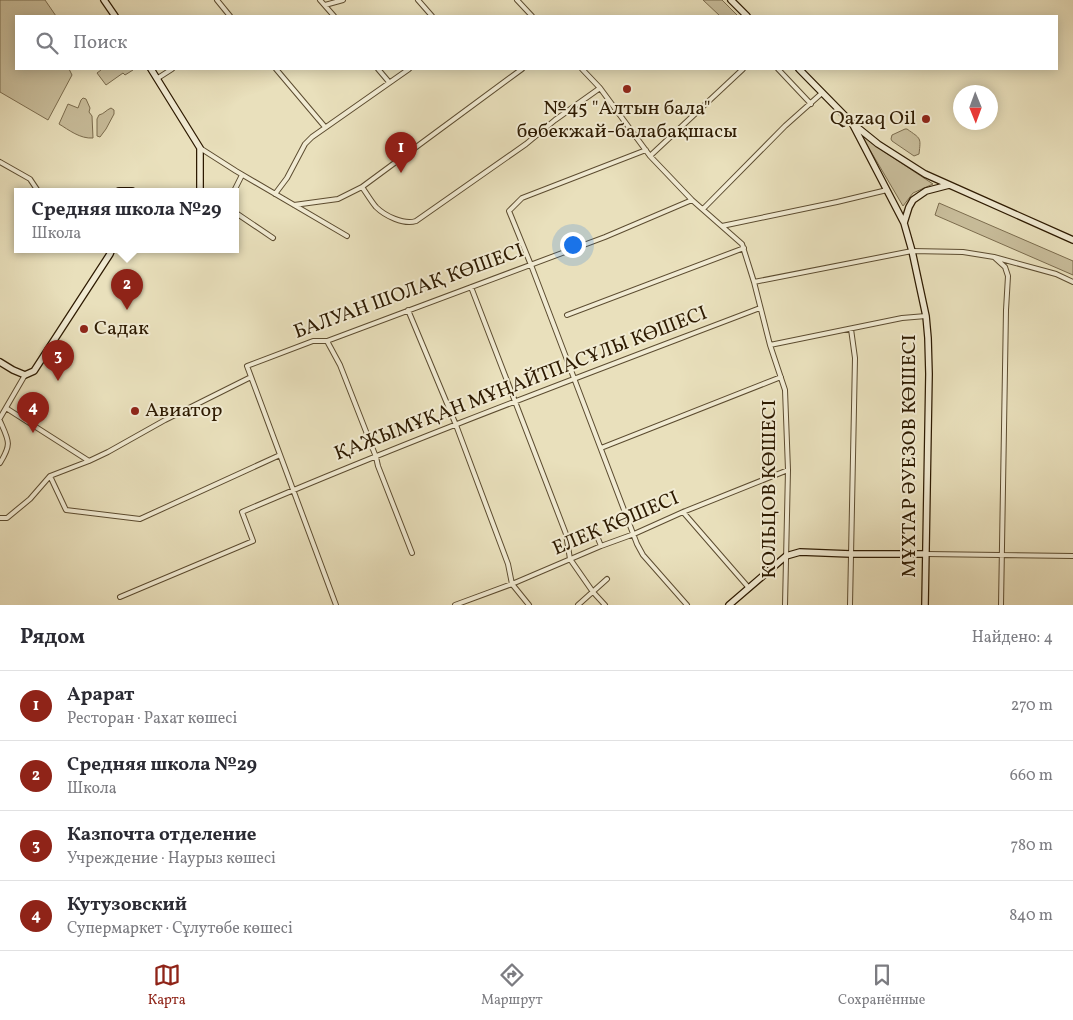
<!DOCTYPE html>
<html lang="ru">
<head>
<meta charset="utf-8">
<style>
	body { margin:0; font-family:Vollkorn,serif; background:#f2f2f3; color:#2b2b33 }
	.compass { position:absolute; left:953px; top:85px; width:45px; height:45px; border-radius:50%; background:#fff; box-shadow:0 2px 12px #0003; rotate:179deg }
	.you { position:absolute; left:572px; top:244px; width:18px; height:18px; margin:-12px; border:4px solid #fff; border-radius:50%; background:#1a73e8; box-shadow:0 0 0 8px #1a73e833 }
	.badge { display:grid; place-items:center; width:32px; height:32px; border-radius:50%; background:#8f2418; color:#fff; font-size:16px; font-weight:700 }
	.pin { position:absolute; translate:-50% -41px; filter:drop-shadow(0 1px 2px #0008) }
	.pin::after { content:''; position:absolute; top:26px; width:18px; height:15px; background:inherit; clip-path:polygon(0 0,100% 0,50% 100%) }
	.popup { position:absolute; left:14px; top:188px; width:225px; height:65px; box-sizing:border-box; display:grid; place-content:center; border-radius:0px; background:#fff; filter:drop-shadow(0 1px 4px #0005); font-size:16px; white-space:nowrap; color:#7c7c81 }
	.popup b { font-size:19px; color:#2b2b33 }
	.popup::after { content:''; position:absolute; left:50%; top:100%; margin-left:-10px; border:10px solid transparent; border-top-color:#fff }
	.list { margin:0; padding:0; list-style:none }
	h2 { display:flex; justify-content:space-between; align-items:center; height:65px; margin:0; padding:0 20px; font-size:21px }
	h2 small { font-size:16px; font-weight:400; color:#7c7c81 }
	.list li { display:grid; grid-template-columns:32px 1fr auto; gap:15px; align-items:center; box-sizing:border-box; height:70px; padding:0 20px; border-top:1px solid #e1e1e2 }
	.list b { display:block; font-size:19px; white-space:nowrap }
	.list p { margin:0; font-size:16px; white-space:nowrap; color:#7c7c81 }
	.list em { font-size:16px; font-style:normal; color:#7c7c81 }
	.icon { flex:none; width:28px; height:28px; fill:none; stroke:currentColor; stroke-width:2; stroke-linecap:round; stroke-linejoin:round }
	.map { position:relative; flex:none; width:1073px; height:605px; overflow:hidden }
	.search { position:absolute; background:#fff; box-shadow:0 2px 12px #0003; left:15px; right:15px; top:15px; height:55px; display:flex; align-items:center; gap:12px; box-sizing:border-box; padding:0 18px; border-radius:0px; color:#7c7c81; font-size:19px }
	.sheet { height:345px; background:#fff }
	nav { display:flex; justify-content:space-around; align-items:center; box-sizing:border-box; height:70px; border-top:1px solid #e1e1e2; background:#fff; font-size:14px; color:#7c7c81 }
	nav a { display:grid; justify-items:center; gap:2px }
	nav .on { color:#8f2418 }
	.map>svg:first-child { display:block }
	.green { fill:#c9be9c; stroke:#7b6c4e }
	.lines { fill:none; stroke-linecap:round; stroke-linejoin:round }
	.street-casing { stroke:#5c4c30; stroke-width:6 }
	.secondary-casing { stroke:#2d1a01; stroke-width:8 }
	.street { stroke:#f1ebd3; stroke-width:4 }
	.secondary { stroke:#f1ebd3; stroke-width:5.5 }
	.poi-dot { fill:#8f2418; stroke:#f1ebd3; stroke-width:2 }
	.labels { text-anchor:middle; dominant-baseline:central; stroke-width:4; stroke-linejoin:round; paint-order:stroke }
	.poi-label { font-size:20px; fill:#2d1a01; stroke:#f1ebd3; text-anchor:start }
	.street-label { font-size:20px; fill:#2d1a01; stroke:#f1ebd3 }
</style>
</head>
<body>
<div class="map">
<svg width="1073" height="605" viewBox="0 0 1073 605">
	<rect width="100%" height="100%" fill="#e9e0bc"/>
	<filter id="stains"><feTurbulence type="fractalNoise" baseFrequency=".004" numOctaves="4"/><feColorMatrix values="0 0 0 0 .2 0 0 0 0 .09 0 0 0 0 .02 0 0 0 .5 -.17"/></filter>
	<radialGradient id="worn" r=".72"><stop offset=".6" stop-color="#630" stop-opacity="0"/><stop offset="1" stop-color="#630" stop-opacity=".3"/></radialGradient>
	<path class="green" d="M 0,0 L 45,0 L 56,16 L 16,16 L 16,69 L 69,69 L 72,75 L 48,120 L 0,92 Z
		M 703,0 L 722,0 L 738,16 L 720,16 Z
		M 100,69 L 132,69 L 133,70 L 125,75 L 123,73 L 106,85 L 97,73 L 101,70 Z
		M 83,98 L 86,99 L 90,108 L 89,112 L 92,116 L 93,138 C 80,139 69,130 59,124 L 68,104 L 78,108 L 81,100 Z
		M 111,108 L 114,110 L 114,114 L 106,129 L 100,137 L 97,136 L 97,119 L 99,115 C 104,114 106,110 111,108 Z
		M 905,129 L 907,129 C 921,139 921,137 919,154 L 914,156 L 892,141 L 891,139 L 892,135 Z
		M 860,133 L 883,151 L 933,184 L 913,193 L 903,206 Z
		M 939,203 L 1073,261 L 1073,275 L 935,215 Z"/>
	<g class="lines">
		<defs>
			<path id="street" d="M 217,0 L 230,16
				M 320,0 L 334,16
				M 418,0 L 432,16
				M 517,0 L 532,16
				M 325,5 L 343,0
				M 276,69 L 325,127
				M 378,69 L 389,82
				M 582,69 L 600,88 L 650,156 L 692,200 L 742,244 L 754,282 L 770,345 L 785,390 L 788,470 L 785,605
				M 778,69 L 811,104
				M 158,78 L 172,69
				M 200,148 L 236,171 L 347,236
				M 646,150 L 522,198 L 509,211 L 531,265 L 637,544 L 643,555 L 687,605
				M 650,156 L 743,69
				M 0,162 L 30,179 L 38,191
				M 362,187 C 367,194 371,201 376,207 C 385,216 404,225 416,221 L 526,144 L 555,120 L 600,88
				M 234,191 L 242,175
				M 275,194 L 287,178 L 305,144 L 312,137 L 409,69
				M 294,205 L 338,199 L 362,187 L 522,69
				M 703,209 L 785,126 L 822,93
				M 236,213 L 273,238
				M 722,226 L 837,202 L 887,190
				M 994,257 L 1056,274 L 1073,282
				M 754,282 L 912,251 L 963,252 L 994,257 L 1005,267 L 1008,276 L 1006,310 L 1001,605
				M 471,287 L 566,534 L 570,559 L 593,592 L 605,605
				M 408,310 L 456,425 L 508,564 L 512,584 L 529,605
				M 567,315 L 744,248
				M 327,341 L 340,365 L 376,457 L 378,466 L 412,553
				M 770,345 L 902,318 L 926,316
				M 6,408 L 89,461 L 108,452 L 165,420 L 251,377
				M 0,418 L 25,375
				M 0,421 C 9,441 12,444 0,463
				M 601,448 L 781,377
				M 50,476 L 66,510 L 140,519 L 280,455
				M 683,512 L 749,588
				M 0,518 L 7,518 L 30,499 L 50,476 L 89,461
				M 595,531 L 601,546
				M 926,554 L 1073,556
				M 120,597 L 253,541 L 242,512 C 412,439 587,374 760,308
				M 336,605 L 247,366 L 313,341 L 327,341 L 605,237 L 692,200
				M 455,605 L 512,584 L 601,546 L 634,534 L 683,512 L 788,470
				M 578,605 L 607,579
				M 850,605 L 855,358 L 851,329"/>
			<path id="secondary" d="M 104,0 L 115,16
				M 731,0 L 747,16
				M 151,69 L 200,148 L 200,191
				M 799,69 L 852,123 L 878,144 L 925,174 L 1073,240
				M 853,125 L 904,223
				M 119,191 L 132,191
				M 0,362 L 13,370 L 25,375 L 34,371 L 110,254 L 112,249
				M 729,605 L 786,556 L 800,552 L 851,554 L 926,554
				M 925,605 L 929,374 L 928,338 L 926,316 L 912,251 L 904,223 L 909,207 L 913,200 L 926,191 L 949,185"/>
		</defs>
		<use href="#street" class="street-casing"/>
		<use href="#secondary" class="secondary-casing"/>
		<use href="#street" class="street"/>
		<use href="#secondary" class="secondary"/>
	</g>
	<g class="poi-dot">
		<circle cx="627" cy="89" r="5"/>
		<circle cx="926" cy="119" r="5"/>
		<circle cx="84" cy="329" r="5"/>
		<circle cx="135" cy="411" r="5"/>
	</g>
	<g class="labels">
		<g class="poi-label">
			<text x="627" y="109" text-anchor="middle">№45 "Алтын бала"<tspan x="627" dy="23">бөбекжай-балабақшасы</tspan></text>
			<text x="916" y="119" text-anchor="end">Qazaq Oil</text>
			<text x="94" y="329">Садак</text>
			<text x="145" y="411">Авиатор</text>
		</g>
		<g class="street-label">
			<text transform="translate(409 292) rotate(-20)">БАЛУАН ШОЛАҚ КӨШЕСІ</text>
			<text transform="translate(521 384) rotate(-21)">ҚАЖЫМҰҚАН МҰҢАЙТПАСҰЛЫ КӨШЕСІ</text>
			<text transform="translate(910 456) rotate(-90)">МҰХТАР ӘУЕЗОВ КӨШЕСІ</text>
			<text transform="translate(770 489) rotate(-90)">КОЛЬЦОВ КӨШЕСІ</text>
			<text transform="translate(616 524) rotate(-23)">ЕЛЕК КӨШЕСІ</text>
		</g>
	</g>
	<rect width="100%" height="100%" filter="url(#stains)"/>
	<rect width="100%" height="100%" fill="url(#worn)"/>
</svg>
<svg class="compass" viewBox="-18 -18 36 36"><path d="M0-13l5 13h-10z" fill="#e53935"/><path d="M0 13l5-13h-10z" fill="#7c7c81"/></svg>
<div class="you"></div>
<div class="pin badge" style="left:401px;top:173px">1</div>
<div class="pin badge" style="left:127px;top:310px">2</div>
<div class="popup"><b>Средняя школа №29</b>Школа</div>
<div class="pin badge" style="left:58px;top:381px">3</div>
<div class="pin badge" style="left:33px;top:433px">4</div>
<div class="search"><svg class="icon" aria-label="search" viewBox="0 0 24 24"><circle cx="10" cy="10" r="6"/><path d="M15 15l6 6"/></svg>Поиск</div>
</div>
<section class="sheet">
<h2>Рядом<small>Найдено: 4</small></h2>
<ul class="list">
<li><span class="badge">1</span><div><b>Арарат</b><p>Ресторан · Рахат көшесі</p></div><em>270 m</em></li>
<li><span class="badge">2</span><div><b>Средняя школа №29</b><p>Школа</p></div><em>660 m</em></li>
<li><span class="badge">3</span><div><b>Казпочта отделение</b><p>Учреждение · Наурыз көшесі</p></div><em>780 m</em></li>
<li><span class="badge">4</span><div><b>Кутузовский</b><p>Супермаркет · Сұлутөбе көшесі</p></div><em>840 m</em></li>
</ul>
</section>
<nav>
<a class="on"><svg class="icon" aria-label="map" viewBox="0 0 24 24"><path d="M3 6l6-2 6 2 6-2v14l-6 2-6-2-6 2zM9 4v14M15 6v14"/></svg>Карта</a>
<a><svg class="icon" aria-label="directions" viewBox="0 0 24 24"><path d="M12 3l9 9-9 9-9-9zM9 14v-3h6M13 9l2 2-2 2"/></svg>Маршрут</a>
<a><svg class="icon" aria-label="saved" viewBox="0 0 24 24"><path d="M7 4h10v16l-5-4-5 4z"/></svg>Сохранённые</a>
</nav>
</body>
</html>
